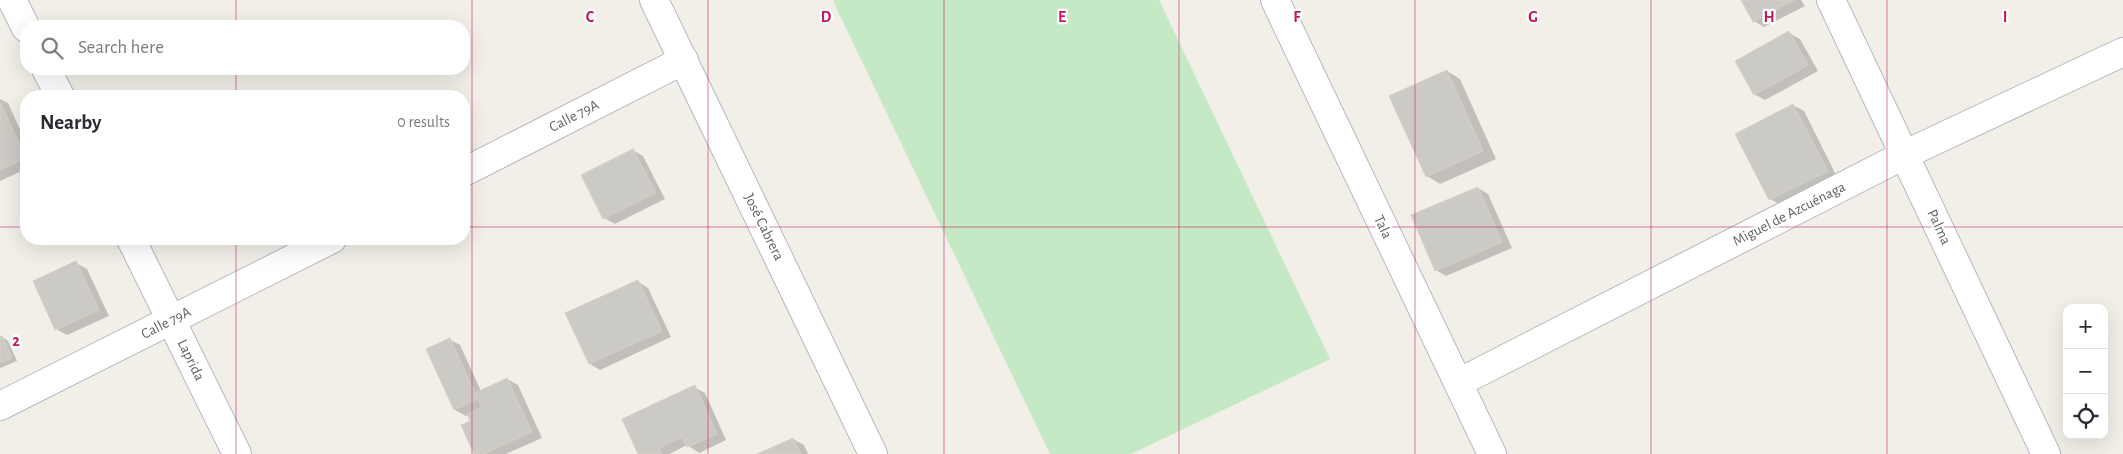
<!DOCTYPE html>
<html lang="en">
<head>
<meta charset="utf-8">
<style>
	body { margin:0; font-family:"Alegreya Sans",sans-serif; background:#f2f2f3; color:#2b2b33 }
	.controls { position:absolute; right:15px; bottom:15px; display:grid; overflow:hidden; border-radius:10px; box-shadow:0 5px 20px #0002 }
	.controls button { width:45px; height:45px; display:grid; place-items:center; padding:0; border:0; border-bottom:1px solid #e1e1e2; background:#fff; color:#2b2b33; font:25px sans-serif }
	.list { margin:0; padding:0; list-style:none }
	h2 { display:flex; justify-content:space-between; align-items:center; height:65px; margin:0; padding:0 20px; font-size:21px }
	h2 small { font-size:16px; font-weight:400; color:#7c7c81 }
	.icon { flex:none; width:28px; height:28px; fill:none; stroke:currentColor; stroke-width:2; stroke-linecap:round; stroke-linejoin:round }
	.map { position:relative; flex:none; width:2123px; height:454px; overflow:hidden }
	.search { position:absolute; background:#fff; box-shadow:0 5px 20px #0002; left:20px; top:20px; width:450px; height:55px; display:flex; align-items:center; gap:12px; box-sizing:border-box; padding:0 18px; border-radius:20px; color:#7c7c81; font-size:19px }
	.panel { position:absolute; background:#fff; box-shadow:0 5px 20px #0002; left:20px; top:90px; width:450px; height:155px; border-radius:20px }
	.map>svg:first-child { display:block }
	.green { fill:#c5e8c5 }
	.shadow { fill:#0003 }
	.building { fill:#cccac5; stroke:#d6d1c6 }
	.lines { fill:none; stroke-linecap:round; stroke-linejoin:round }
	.street-casing { stroke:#b5b8bc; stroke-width:30 }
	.street { stroke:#fff; stroke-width:28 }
	.grid { fill:none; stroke:#c2185b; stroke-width:1; stroke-opacity:0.55 }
	.labels { text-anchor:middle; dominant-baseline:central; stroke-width:4.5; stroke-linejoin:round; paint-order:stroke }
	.street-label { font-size:15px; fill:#5f6368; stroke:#fff }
	.grid-label { font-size:16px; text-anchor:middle; font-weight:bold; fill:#c2185b; stroke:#fff; stroke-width:4.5; stroke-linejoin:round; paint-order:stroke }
</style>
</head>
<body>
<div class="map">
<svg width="2123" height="454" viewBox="0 0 2123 454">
	<rect width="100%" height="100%" fill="#f1efe8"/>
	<path class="green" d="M 836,0 L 1159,0 L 1330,359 L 1131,454 L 1050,454 L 833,1 Z"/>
	<path class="shadow" d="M 1742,0 L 1801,0 L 1805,6 L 1764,27 L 1754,21 Z
		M 1789,33 L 1800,39 L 1818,71 L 1765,100 L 1754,94 Z
		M 1447,71 L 1460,79 L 1496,159 L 1440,184 L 1427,176 Z
		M 0,99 L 8,103 L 26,143 L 26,169 L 0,181 Z
		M 1793,105 L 1804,111 L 1837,177 L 1781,205 L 1770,199 Z
		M 633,150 L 643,156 L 665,199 L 615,224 L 604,218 L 583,176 Z
		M 1478,188 L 1488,194 L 1512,248 L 1446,276 L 1436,270 Z
		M 76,263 L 87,269 L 109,316 L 67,335 L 56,329 Z
		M 638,282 L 648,288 L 671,337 L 600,370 L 590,364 Z
		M 2,337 L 8,341 L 17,361 L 0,368 L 0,338 Z
		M 449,339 L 460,345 L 481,391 L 507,379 L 518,385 L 542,438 L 506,454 L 476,454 L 472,422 L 468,414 L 466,416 L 455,410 L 428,349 Z
		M 694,387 L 705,393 L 726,440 L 699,453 L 687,445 L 669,454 L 639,454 Z
		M 793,439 L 804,445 L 808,454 L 760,454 Z"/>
	<path class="building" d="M 1741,0 L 1794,0 L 1753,22 Z
		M 1789,31 L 1808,65 L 1754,95 L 1735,61 Z
		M 1447,70 L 1483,151 L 1426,177 L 1389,96 Z
		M 0,102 L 26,158 L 0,170 Z
		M 1793,104 L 1828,171 L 1769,200 L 1735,134 Z
		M 633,149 L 656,193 L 603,219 L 581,175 Z
		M 1478,187 L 1502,242 L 1435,271 L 1411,215 Z
		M 76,261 L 99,310 L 55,330 L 33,281 Z
		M 638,280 L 662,331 L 589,364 L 565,313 Z
		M 2,336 L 12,358 L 0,363 L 0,337 Z
		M 450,338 L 475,393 L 507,378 L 532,432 L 483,454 L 474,454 L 461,425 L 470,421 L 467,414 L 482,407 L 478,399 L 454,410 L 426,349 Z
		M 695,385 L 717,434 L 687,447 L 682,437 L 659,448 L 662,454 L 638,454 L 622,419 Z
		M 793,438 L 801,454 L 757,454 Z"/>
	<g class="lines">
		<defs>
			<path id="street" d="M 12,0 L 26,28
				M 654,0 L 873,454
				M 1275,0 L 1492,454
				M 1831,0 L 2046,454
				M 46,69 L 60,96
				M 464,172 L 684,60
				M 131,239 L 237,454
				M 1458,383 L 1906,154 L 2123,52
				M 0,406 L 332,239"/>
		</defs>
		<use href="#street" class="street-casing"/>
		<use href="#street" class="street"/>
	</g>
	<path class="grid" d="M 236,0 L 236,26M 472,0 L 472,454M 708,0 L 708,454M 944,0 L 944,454M 1179,0 L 1179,454M 1415,0 L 1415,454M 1651,0 L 1651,454M 1887,0 L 1887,454M 236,69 L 236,96M 0,227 L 26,227M 464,227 L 2123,227M 236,239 L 236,454"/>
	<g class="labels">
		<g class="street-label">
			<text transform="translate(574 116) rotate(-27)">Calle 79A</text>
			<text transform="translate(1789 214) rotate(-27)">Miguel de Azcuénaga</text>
			<text transform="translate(764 227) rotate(64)">José Cabrera</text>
			<text transform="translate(1383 227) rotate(65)">Tala</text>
			<text transform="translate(1939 227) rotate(65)">Palma</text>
			<text transform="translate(166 323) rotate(-27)">Calle 79A</text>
			<text transform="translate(191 360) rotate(64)">Laprida</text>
		</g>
	</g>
	<g class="grid-label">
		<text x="590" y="22">C</text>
		<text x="826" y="22">D</text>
		<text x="1062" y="22">E</text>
		<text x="1297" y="22">F</text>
		<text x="1533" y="22">G</text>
		<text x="1769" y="22">H</text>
		<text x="2005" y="22">I</text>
		<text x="16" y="346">2</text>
	</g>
</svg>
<div class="controls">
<button>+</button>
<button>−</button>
<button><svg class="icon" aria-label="locate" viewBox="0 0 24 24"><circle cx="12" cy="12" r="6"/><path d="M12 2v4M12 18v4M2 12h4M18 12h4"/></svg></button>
</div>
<div class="search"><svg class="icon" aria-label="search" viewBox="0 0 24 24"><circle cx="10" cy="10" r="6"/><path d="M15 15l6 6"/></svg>Search here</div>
<section class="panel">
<h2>Nearby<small>0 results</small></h2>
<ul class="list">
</ul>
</section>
</div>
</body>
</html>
